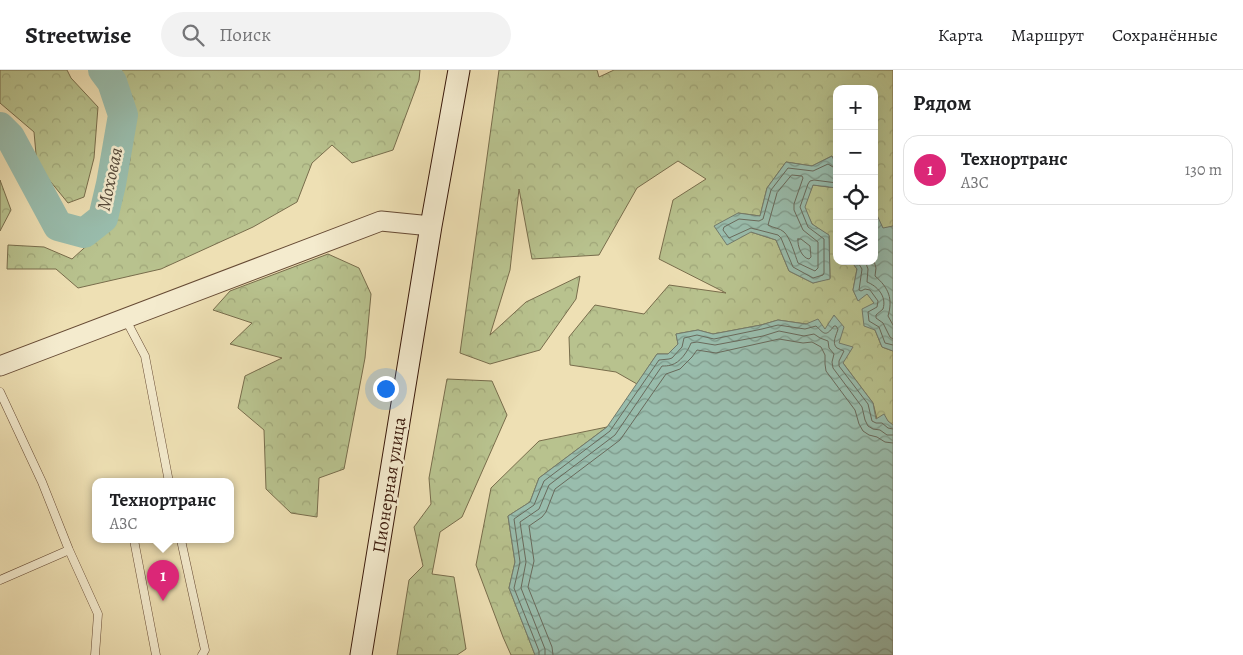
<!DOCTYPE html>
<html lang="ru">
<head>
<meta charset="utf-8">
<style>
	body { margin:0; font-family:Alegreya,serif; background:#f2f2f2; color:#202124 }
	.controls { position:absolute; right:15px; top:15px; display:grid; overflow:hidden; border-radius:10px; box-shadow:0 5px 20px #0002 }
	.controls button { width:45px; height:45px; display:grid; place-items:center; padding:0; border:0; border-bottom:1px solid #e0e0e0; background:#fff; color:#202124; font:25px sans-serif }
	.you { position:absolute; left:385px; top:318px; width:18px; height:18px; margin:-12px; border:4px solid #fff; border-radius:50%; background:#1a73e8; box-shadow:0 0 0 8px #1a73e833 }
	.badge { display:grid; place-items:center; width:32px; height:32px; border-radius:50%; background:#db2777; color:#fff; font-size:16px; font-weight:700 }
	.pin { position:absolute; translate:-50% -41px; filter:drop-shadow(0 1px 2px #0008) }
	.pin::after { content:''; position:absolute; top:26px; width:18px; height:15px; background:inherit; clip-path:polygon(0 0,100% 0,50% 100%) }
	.popup { position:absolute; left:92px; top:408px; width:142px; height:65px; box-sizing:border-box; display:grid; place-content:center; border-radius:10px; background:#fff; filter:drop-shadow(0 1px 4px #0005); font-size:16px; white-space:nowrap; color:#757577 }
	.popup b { font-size:19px; color:#202124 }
	.popup::after { content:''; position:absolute; left:50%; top:100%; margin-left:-10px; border:10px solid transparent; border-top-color:#fff }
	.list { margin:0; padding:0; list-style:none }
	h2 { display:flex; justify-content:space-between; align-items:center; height:65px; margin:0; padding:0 20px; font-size:21px }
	h2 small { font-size:16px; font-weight:400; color:#757577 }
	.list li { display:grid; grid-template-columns:32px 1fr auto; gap:15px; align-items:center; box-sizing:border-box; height:70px; margin:0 10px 10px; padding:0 10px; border:1px solid #e0e0e0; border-radius:15px }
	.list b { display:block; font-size:19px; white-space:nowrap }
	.list p { margin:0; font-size:16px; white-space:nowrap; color:#757577 }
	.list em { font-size:16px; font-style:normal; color:#757577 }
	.icon { flex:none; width:28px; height:28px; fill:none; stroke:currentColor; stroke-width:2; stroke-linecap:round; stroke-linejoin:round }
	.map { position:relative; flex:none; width:893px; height:585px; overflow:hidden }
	header { display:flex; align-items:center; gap:30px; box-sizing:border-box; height:70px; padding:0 25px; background:#fff; border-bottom:1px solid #e0e0e0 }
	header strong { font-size:24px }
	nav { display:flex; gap:28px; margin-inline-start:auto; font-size:18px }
	.search { width:350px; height:45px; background:#f2f2f2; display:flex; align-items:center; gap:12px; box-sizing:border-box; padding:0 18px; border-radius:28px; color:#757577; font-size:19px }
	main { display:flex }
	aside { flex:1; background:#fff }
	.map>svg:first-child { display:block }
	.forest { fill:url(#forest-crowns); stroke:#786d4c }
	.water { fill:url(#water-waves); stroke:#737b6c }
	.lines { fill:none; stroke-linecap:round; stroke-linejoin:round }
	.shore { stroke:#696a5c; stroke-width:1 }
	.river { stroke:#99bdad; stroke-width:30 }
	.service-casing { stroke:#664a34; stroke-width:9 }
	.tertiary-casing { stroke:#664a34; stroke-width:21 }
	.secondary-casing { stroke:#39180a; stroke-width:23 }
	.service { stroke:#f4ebce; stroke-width:8 }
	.tertiary { stroke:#f4ebce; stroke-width:19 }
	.secondary { stroke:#f4ebce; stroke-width:21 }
	.labels { text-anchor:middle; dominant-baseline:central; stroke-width:5; stroke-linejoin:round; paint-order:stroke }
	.street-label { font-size:18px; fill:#39180a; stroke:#f4ebce }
	.water-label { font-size:19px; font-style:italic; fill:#564a3b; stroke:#f4ebce }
</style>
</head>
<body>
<header>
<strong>Streetwise</strong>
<div class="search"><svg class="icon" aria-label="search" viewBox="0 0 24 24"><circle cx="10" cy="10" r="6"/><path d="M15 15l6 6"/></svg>Поиск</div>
<nav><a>Карта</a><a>Маршрут</a><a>Сохранённые</a></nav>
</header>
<main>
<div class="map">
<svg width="893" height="585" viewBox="0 0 893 585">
	<defs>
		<pattern id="forest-crowns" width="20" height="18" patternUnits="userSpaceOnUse" patternTransform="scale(1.25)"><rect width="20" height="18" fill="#b8c28e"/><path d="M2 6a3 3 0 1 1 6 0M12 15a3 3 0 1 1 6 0" fill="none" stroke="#9fa679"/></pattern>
		<pattern id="water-waves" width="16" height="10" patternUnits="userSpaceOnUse" patternTransform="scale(1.25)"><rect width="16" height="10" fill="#99bdad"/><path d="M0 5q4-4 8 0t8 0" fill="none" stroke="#7e998b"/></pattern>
	</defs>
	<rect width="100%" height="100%" fill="#eee0b4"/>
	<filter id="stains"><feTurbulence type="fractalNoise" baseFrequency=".004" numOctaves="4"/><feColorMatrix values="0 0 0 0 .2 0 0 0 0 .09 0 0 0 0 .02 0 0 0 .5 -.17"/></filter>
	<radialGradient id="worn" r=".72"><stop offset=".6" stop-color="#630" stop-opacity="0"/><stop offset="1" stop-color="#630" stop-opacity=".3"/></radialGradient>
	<path class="forest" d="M 0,0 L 67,0 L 71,8 L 98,37 L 94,88 L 84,127 L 68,133 L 37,95 L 34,62 L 0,33 Z
		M 117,0 L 420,0 L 419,10 L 393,80 L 352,93 L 332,75 L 312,93 L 297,132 L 253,157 L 161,199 L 78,218 L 56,199 L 7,199 L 8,175 L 44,177 L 72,189 L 114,151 L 130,90 L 132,26 Z
		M 499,0 L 597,0 L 599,7 L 614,0 L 893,0 L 893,156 L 883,159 L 875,144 L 874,145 L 874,19 L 837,19 L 837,97 L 832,86 L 812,96 L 786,92 L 767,118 L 760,146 L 738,143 L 751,162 L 776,170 L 789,201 L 813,213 L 830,208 L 829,166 L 812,154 L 804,137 L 813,115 L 837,118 L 837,191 L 851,191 L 857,199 L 853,220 L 858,230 L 867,223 L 874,233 L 875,260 L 882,277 L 893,281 L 893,355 L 888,352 L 877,349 L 873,333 L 843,293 L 839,273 L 825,259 L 806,254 L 778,250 L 761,255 L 713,264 L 698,260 L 676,264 L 678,274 L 668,284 L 657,284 L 637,314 L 616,302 L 570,295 L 569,267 L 595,235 L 644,244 L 669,215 L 726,223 L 659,189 L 673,130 L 706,109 L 678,91 L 637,118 L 599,185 L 532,189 L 519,119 L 510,200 L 490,265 L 526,232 L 580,206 L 576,229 L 540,280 L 490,294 L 460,283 Z
		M 0,110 L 11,140 L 0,161 Z
		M 328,184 L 359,198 L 371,224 L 365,288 L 344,399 L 319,408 L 317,447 L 291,443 L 266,419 L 264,360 L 238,338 L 245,306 L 282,288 L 230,274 L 252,253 L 213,240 L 230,221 Z
		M 447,309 L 492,311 L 507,345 L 462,447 L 440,462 L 432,504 L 454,507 L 466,579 L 457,585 L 397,585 L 409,510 L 423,496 L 414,457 L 431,434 L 429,408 Z
		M 607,357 L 539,408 L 530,432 L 508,446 L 515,492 L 509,518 L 535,585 L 511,585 L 503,567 L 476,495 L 491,418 L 539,371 Z"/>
	<path class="water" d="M 832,86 L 837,97 L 837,118 L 813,115 L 805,137 L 812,154 L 829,165 L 830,209 L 813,213 L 789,201 L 776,170 L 751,162 L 727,175 L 714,156 L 738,143 L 760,146 L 767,118 L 786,92 L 812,96 Z
		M 876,143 L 883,158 L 893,156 L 893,281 L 882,277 L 875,260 L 864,256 L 862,239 L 874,233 L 867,224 L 858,231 L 853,220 L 857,199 L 851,191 L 874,191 L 874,145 Z
		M 834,245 L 844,257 L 839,273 L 853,277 L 843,293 L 873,333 L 876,349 L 884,344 L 888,351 L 893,355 L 893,585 L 535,585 L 509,518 L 515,492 L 508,446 L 530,432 L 539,408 L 607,357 L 657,284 L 668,284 L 678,274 L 676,264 L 698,260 L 713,264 L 761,255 L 778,250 L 806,254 L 818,249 L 825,259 Z"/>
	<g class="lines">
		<path class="shore" d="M 837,97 L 833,97 L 828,94 L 813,101 L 788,98 L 771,120 L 763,149 L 759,151 L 739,149 L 724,157 L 723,160 L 729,168 L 751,158 L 778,165 L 781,168 L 793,197 L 813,208 L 823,205 L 824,203 L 824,169 L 808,157 L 800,137 L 808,114 L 810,111 L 814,110 L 837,113
			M 792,105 L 802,106 L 803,108 L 794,134 L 794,140 L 803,160 L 818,172 L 818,198 L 815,201 L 798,193 C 795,185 790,167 784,162 C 780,158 773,158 768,155 L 777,123 Z
			M 798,169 L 801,169 L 810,176 L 811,187 L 809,189 C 802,188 797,176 798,169 Z
			M 857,191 L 862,199 L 859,220 L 861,221 L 865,219 L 870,220 L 878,231 L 877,237 L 868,242 L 869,251 L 879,257 L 885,273 L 893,275
			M 865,191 L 868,199 L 867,212 C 877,216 887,226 883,239 L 876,245 L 876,248 L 883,253 L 890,267 L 893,269
			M 874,191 L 876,198 L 875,206 C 889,218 893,229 888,246 L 893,255
			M 539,585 L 539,581 L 514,518 L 520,492 L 514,449 L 534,435 L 544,411 L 610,361 L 659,290 L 669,289 L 672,288 L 682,277 L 684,268 L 697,265 L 714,269 L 762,259 L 778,255 L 805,259 L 816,256 C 824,263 825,268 834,256 L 836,256 L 838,259 C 837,264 831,273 837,278 C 839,279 842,280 844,281 L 839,291 L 839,296 L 868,334 L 872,351 L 876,353 L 882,353 L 888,358 L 893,359
			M 545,585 L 545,579 L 521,518 L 526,492 L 520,452 L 539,439 L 549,415 L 615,365 L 662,296 C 665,296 668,296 671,295 C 680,293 688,281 691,273 L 697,272 L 715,275 L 763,266 L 779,261 L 804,266 L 814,264 L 820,268 L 828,271 L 829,278 L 834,284 L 832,292 L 833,298 L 862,337 L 865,350 L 868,356 L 873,359 L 880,360 L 887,365 L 893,365
			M 553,585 L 552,577 L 528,517 L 534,491 L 529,456 L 542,447 L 546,442 L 555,419 L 620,370 L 666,304 L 680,299 L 692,287 L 697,280 L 716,283 L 779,269 L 803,273 L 812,272 L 821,277 L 825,285 L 825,294 L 826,301 L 855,340 L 859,354 L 863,361 L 869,365 L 877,367 L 885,372 L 893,373"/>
		<path class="river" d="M 0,57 L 10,67 L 58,156 L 84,163 L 103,148 L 111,114 L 123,45 L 112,12 L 103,0"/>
		<defs>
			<path id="service" d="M 125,248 L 145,286 L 169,412
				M 0,322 L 42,412 L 69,480 L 98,544 L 95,585
				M 134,470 L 156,585
				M 181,470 L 205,580 L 202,585
				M 0,510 L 69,480"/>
			<path id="tertiary" d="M 0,296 L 381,151 L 431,156"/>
			<path id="secondary" d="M 361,585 L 431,156 L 459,0"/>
		</defs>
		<use href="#service" class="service-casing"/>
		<use href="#tertiary" class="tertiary-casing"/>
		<use href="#secondary" class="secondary-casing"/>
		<use href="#service" class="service"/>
		<use href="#tertiary" class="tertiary"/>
		<use href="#secondary" class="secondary"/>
	</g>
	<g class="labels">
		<g class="street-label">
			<text transform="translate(389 415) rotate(-81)">Пионерная улица</text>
		</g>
		<g class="water-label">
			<text transform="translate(110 109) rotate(-78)">Моховая</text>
		</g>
	</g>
	<rect width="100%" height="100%" filter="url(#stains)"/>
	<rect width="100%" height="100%" fill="url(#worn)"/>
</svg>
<div class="controls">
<button>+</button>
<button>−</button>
<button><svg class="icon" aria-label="locate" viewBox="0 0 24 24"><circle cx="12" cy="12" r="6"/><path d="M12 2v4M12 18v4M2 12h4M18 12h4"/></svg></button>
<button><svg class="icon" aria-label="layers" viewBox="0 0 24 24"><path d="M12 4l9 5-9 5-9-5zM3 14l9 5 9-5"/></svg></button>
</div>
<div class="you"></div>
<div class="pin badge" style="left:163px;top:531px">1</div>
<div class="popup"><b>Технортранс</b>АЗС</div>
</div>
<aside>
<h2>Рядом<small></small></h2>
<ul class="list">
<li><span class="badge">1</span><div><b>Технортранс</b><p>АЗС</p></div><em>130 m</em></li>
</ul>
</aside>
</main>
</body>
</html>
